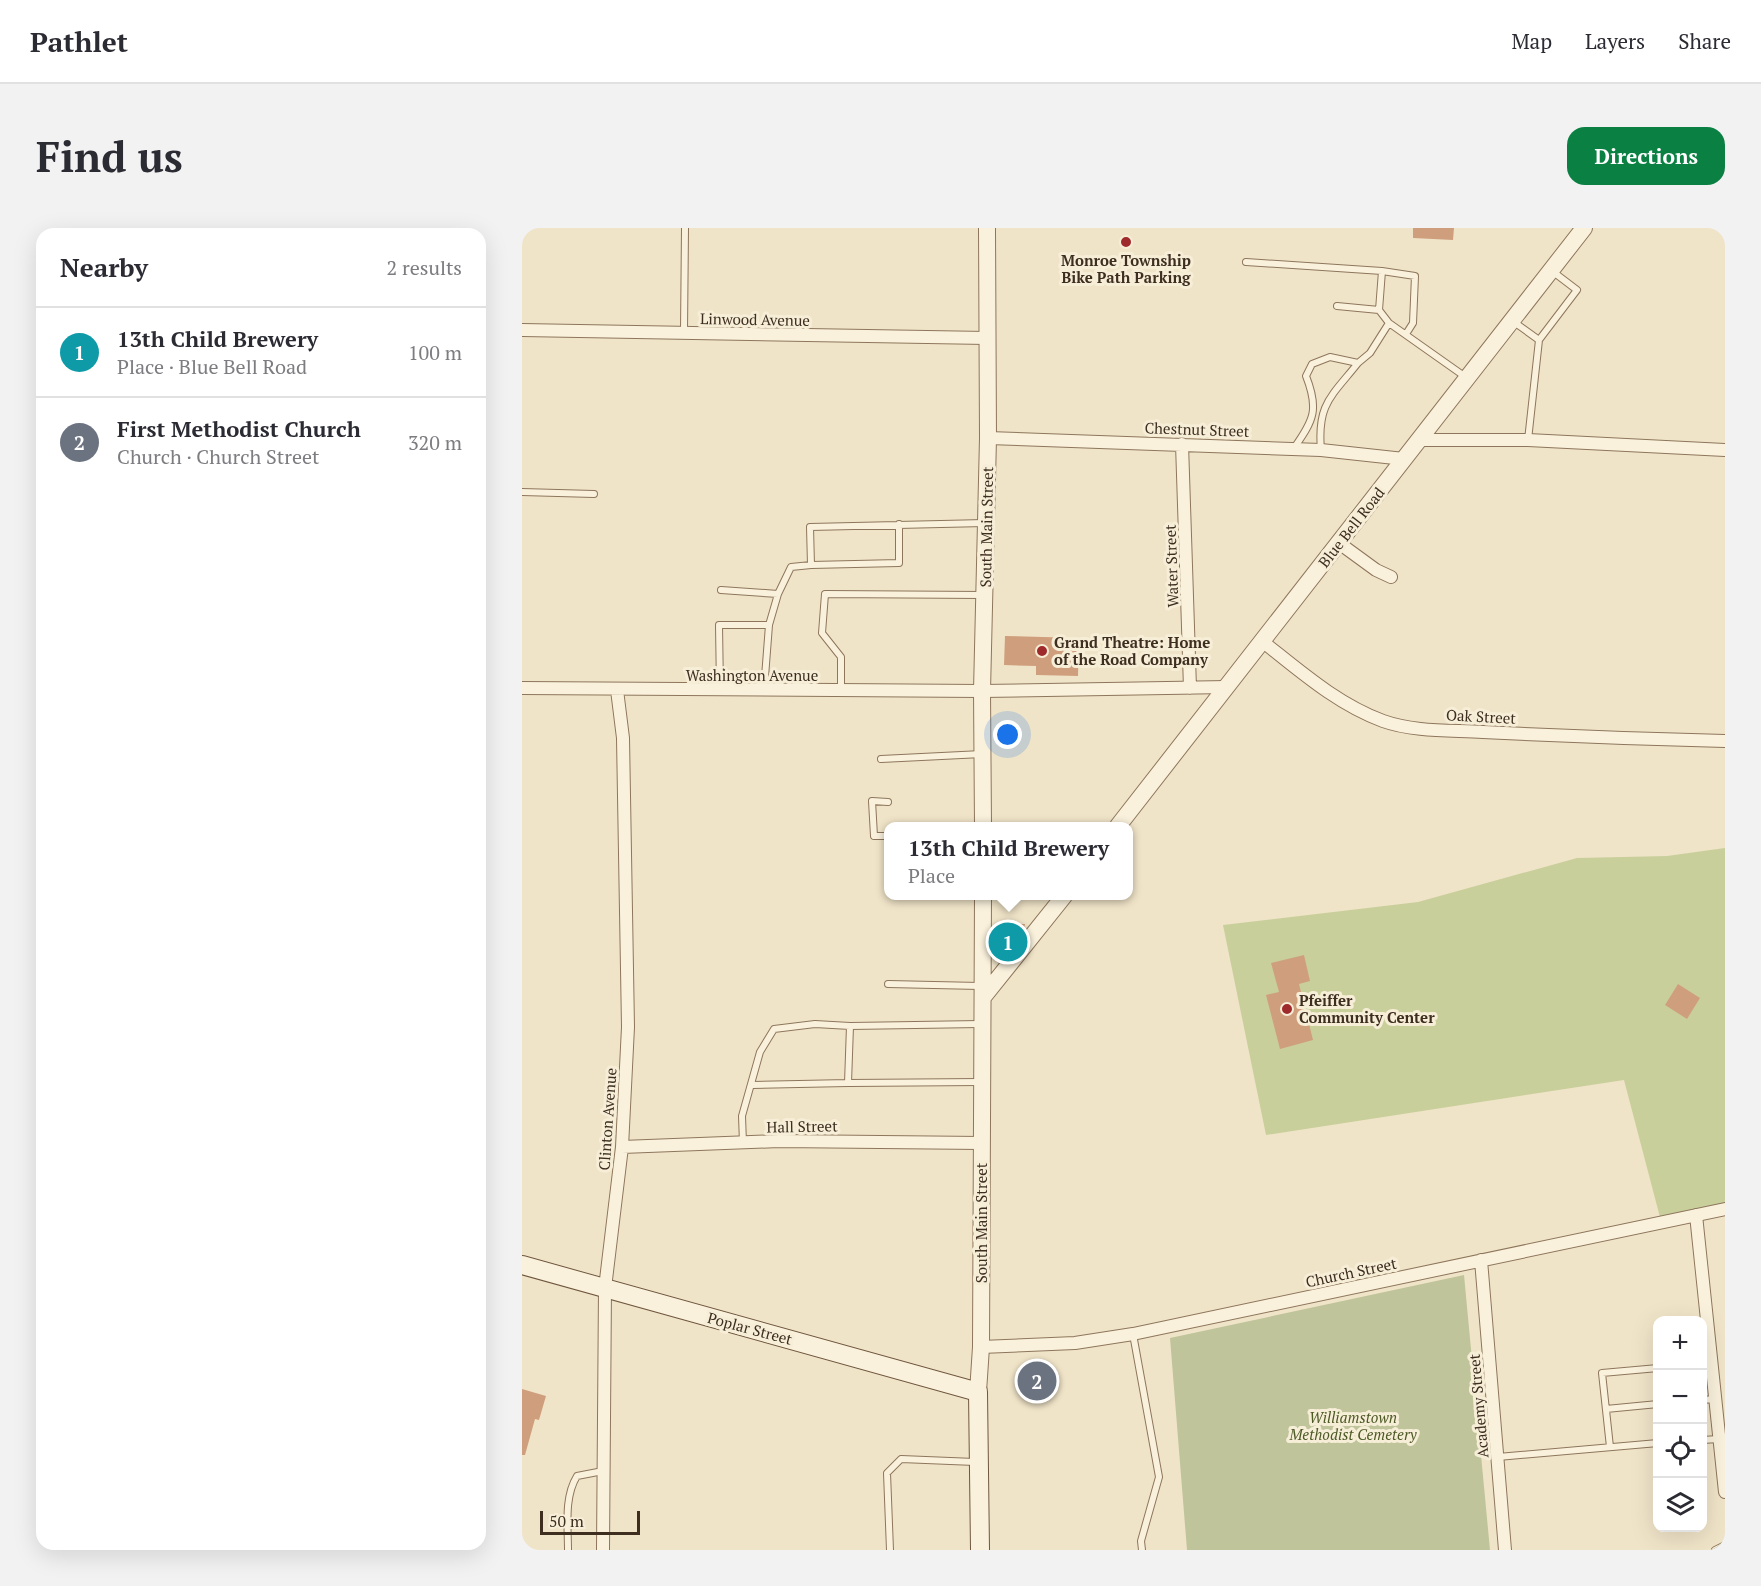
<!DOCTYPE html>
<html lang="en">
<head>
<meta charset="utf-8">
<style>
	body { margin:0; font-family:"PT Serif",serif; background:#f2f2f3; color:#2b2b33 }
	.controls { position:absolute; right:18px; bottom:18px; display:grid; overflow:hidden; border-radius:12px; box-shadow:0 6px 24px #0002 }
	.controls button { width:54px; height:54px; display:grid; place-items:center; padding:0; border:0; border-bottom:2px solid #e1e1e2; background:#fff; color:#2b2b33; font:30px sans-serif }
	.scale { position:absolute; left:18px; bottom:15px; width:100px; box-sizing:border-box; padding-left:6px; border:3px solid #3d2e20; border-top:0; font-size:16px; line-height:21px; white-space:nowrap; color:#3d2e20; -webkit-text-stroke:4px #f7eed8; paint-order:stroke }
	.you { position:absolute; left:486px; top:507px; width:21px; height:21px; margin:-15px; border:4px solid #fff; border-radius:50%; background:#1a73e8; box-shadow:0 0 0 9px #1a73e833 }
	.badge { display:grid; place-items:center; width:39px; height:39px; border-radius:50%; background:#0b8043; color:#fff; font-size:20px; font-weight:700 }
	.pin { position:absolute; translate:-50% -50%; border:3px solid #fff; box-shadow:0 2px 6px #0006 }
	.popup { position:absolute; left:362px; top:594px; width:249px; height:78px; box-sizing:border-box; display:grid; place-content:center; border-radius:12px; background:#fff; filter:drop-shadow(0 2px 4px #0005); font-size:20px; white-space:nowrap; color:#7c7c81 }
	.popup b { font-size:22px; color:#2b2b33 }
	.popup::after { content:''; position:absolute; left:50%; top:100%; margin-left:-12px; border:12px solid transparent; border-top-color:#fff }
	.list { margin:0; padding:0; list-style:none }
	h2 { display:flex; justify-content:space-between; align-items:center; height:78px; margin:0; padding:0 24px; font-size:26px }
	h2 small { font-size:20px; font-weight:400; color:#7c7c81 }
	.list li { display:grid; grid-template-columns:39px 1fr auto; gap:18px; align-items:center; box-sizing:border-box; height:90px; padding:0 24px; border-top:2px solid #e1e1e2 }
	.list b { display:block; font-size:22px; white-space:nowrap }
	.list p { margin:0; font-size:20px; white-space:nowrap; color:#7c7c81 }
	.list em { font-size:20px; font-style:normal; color:#7c7c81 }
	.icon { flex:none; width:33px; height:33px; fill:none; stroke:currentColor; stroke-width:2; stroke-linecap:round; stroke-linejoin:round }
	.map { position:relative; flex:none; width:1203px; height:1322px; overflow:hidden; border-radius:18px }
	header { display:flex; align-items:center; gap:36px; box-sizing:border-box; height:84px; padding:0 30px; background:#fff; border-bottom:2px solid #e1e1e2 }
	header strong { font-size:28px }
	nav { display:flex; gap:33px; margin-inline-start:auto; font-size:21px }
	.intro { display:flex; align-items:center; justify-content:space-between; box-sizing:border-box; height:144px; padding:0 36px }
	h1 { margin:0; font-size:42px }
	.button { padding:15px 27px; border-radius:18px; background:#0b8043; color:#fff; font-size:21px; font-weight:700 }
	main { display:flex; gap:36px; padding:0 36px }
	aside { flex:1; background:#fff; border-radius:18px; box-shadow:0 6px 24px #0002 }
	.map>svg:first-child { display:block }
	.green { fill:#c9cf9b }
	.cemetery { fill:#bfc49a }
	.building { fill:#cf9f7d }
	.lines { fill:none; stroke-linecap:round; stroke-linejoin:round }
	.service-casing { stroke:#8d765c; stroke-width:8 }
	.minor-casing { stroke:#8d765c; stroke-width:14 }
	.tertiary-casing { stroke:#8d765c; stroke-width:18 }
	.secondary-casing { stroke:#6f573f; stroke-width:20 }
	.service { stroke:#faf1dc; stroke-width:6 }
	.minor { stroke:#faf1dc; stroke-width:12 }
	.tertiary { stroke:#faf1dc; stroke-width:16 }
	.secondary { stroke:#faf1dc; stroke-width:18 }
	.poi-dot { fill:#9e2a2b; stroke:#f7eed8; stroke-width:2 }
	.labels { text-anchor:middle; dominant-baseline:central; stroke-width:6; stroke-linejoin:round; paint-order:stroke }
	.poi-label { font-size:15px; font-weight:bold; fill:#3d2e20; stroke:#f7eed8; text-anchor:start }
	.street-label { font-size:15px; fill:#3d2e20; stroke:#f7eed8 }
	.park-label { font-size:15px; font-style:italic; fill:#4d5a26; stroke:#f7eed8 }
</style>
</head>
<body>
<header>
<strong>Pathlet</strong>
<nav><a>Map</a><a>Layers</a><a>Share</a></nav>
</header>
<div class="intro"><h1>Find us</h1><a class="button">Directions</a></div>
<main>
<aside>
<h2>Nearby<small>2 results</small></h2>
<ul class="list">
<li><span class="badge" style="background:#0f9aa8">1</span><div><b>13th Child Brewery</b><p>Place · Blue Bell Road</p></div><em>100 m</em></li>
<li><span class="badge" style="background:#6b7280">2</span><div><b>First Methodist Church</b><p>Church · Church Street</p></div><em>320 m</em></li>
</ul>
</aside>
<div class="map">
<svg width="1203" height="1322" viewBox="0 0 1203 1322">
	<rect width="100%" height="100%" fill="#f0e4c8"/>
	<path class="green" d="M 1203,620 L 1203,983 L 1140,997 L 1102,852 L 744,907 L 701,697 L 896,674 L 1055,630 L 1145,628 Z"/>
	<path class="cemetery" d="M 942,1047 L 968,1322 L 665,1322 L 648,1110 Z"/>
	<path class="building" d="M 891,0 L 932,0 L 931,12 L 891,10 Z
		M 483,408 L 557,410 L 556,448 L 514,447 L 514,438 L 482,437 Z
		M 477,696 L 503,696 L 502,701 L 483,725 L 477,723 Z
		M 782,727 L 788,753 L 777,756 L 791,812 L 758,821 L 744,767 L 757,764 L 749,735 Z
		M 1156,756 L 1178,770 L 1165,791 L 1143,777 Z
		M 0,1161 L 24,1168 L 17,1192 L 13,1191 L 3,1227 L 0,1227 Z"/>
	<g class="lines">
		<defs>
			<path id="service" d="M 724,34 L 860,43 L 857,82
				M 860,43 L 893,48 L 891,95 L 884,106
				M 815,78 L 857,82 L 867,95
				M 992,94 L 1017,112 L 1006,212
				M 162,104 L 163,0
				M 1017,112 L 1055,62 L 1030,43
				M 772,220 C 792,192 797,181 784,148 L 790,136 L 808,129 L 836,135 L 848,125 L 867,95 L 945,150
				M 799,222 C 795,176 809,169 836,135
				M 0,264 L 72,266
				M 377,296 L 377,335 L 289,337 L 288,299 L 463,295
				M 199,362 L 256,366 L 269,339 L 289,337
				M 198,462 L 197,397 L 247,397 L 256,366
				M 242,462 L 247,397
				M 319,462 L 319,429 L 300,405 L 303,366 L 462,367
				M 359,531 L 460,526
				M 366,608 L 352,608 L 350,573 L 366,574
				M 366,756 L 458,758
				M 458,796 L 328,798 L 326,855 L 459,854
				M 230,857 L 326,855
				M 221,915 L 220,888 L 238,824 L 252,801 L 293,796 L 328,798
				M 611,1106 L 637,1249 L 619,1313 L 620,1322
				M 1180,1172 L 1193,1171
				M 1084,1181 L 1136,1176
				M 1180,1212 L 1197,1211
				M 1088,1219 L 1080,1145 L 1136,1140
				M 976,1229 L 1136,1215
				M 46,1322 C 46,1298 42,1269 55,1248 L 81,1243
				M 368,1322 L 365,1245 L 379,1231 L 453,1234
				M 1193,1322 L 1203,1317"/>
			<path id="minor" d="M 0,102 L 465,110
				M 466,210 L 799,222 L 882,231
				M 898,212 L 1006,212 L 1203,222
				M 660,216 L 668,460
				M 817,315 L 854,342 L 869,349
				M 740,413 C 778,443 815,476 861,493 C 892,504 929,502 961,504 C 1041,508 1122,511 1203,513
				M 0,460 L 460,463 L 705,459
				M 100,919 L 257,913 L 460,915
				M 1174,987 L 1203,1264
				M 959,1032 L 983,1322
				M 459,1119 L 553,1115 L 611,1106 L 1203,981
				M 81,1322 L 83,1060 L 100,919 L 106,799 L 101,510 L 95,462"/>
			<path id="tertiary" d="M 461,598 L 460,463 L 466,210 L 465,0
				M 596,598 L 1062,0
				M 462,768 L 542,668
				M 456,1164 L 459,1119 L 461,668"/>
			<path id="secondary" d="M 0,1037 L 456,1164 L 458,1322"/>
		</defs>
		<use href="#service" class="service-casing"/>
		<use href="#minor" class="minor-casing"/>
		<use href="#tertiary" class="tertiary-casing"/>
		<use href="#secondary" class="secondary-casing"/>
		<use href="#service" class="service"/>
		<use href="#minor" class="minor"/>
		<use href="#tertiary" class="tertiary"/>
		<use href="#secondary" class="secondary"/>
	</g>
	<g class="poi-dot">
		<circle cx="604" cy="14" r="6"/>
		<circle cx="520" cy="423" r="6"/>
		<circle cx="765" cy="781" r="6"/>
	</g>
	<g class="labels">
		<g class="poi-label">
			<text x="604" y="32" text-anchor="middle">Monroe Township<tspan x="604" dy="17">Bike Path Parking</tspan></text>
			<text x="532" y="414">Grand Theatre: Home<tspan x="532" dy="17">of the Road Company</tspan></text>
			<text x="777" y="772">Pfeiffer<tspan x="777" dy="17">Community Center</tspan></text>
		</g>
		<g class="street-label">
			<text transform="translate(233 91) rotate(1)">Linwood Avenue</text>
			<text transform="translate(675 201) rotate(2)">Chestnut Street</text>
			<text transform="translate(464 299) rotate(-89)">South Main Street</text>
			<text transform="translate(829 299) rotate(-52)">Blue Bell Road</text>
			<text transform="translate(649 338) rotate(-92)">Water Street</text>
			<text x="230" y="447">Washington Avenue</text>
			<text transform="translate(959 488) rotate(3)">Oak Street</text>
			<text transform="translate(85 891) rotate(-86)">Clinton Avenue</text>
			<text transform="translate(280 898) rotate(-1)">Hall Street</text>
			<text transform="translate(459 995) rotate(-90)">South Main Street</text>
			<text transform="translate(829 1044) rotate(-12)">Church Street</text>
			<text transform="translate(228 1100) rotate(15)">Poplar Street</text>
			<text transform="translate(956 1178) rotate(-95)">Academy Street</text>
		</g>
		<g class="park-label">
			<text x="831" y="1189">Williamstown<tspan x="831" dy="17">Methodist Cemetery</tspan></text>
		</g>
	</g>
</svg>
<div class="controls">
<button>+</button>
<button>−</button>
<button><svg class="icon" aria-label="locate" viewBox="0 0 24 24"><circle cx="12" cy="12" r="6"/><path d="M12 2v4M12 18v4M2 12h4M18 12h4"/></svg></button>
<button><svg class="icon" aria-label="layers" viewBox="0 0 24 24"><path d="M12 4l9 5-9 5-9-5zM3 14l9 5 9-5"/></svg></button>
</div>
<div class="scale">50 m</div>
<div class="you"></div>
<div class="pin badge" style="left:486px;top:714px;background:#0f9aa8">1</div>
<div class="popup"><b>13th Child Brewery</b>Place</div>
<div class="pin badge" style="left:515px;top:1153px;background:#6b7280">2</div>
</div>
</main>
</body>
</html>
